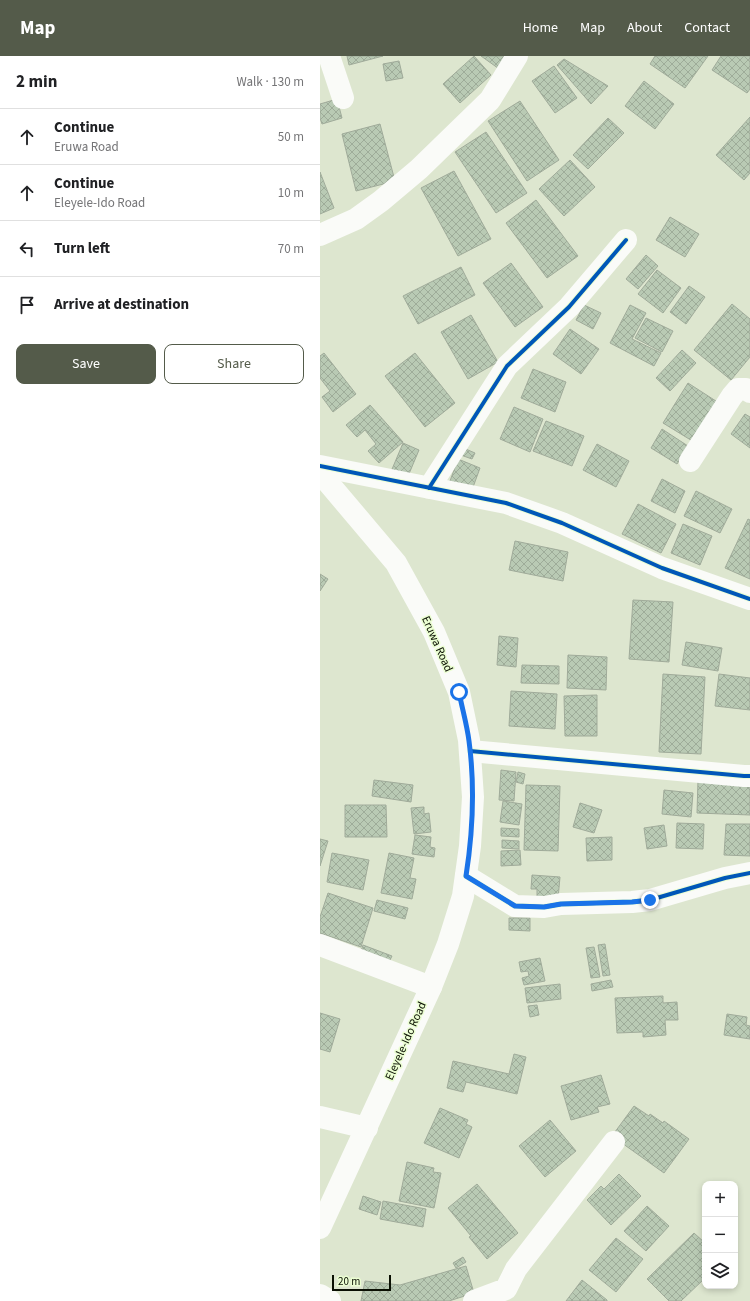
<!DOCTYPE html>
<html lang="en">
<head>
<meta charset="utf-8">
<style>
	body { margin:0; font-family:"Source Sans 3",sans-serif; background:#f6f6f6; color:#202124 }
	.controls { position:absolute; right:12px; bottom:12px; display:grid; overflow:hidden; border-radius:8px; box-shadow:0 2px 6px #0003 }
	.controls button { width:36px; height:36px; display:grid; place-items:center; padding:0; border:0; border-bottom:1px solid #e0e0e0; background:#fff; color:#202124; font:20px sans-serif }
	.scale { position:absolute; left:12px; bottom:10px; width:59px; box-sizing:border-box; padding-left:4px; border:2px solid #0a1003; border-top:0; font-size:11px; line-height:14px; white-space:nowrap; color:#0a1003; -webkit-text-stroke:3px #ebfed2; paint-order:stroke }
	.stop { position:absolute; width:12px; height:12px; margin:-9px; border:3px solid #1a73e8; border-radius:50%; background:#fff }
	.stop.end { background:#1a73e8; border-color:#fff; box-shadow:0 1px 4px #0008 }
	.list { margin:0; padding:0; list-style:none }
	h2 { display:flex; justify-content:space-between; align-items:center; height:52px; margin:0; padding:0 16px; font-size:17px }
	h2 small { font-size:13px; font-weight:400; color:#757577 }
	.list li { display:grid; grid-template-columns:26px 1fr auto; gap:12px; align-items:center; box-sizing:border-box; height:56px; padding:0 16px; border-top:1px solid #e0e0e0 }
	.list b { display:block; font-size:15px; white-space:nowrap }
	.list p { margin:0; font-size:13px; white-space:nowrap; color:#757577 }
	.list em { font-size:13px; font-style:normal; color:#757577 }
	.actions { display:flex; gap:8px; padding:12px 16px }
	.actions a { flex:1; padding:9px 0; border:1px solid #545b4a; border-radius:8px; text-align:center; font-size:14px; color:#545b4a }
	.actions .main { background:#545b4a; color:#fff }
	.icon { flex:none; width:22px; height:22px; fill:none; stroke:currentColor; stroke-width:2; stroke-linecap:round; stroke-linejoin:round }
	.map { position:relative; flex:none; width:430px; height:1245px; overflow:hidden }
	header { display:flex; align-items:center; gap:24px; box-sizing:border-box; height:56px; padding:0 20px; background:#545b4a; color:#fff }
	header strong { font-size:19px }
	nav { display:flex; gap:22px; margin-inline-start:auto; font-size:14px }
	main { display:flex }
	aside { flex:1; background:#fff }
	.map>svg:first-child { display:block }
	.building { fill:url(#building-cross-hatch); stroke:#a0ab9a }
	.lines { fill:none; stroke-linecap:round; stroke-linejoin:round }
	.minor { stroke:#fafbf8; stroke-width:22 }
	.major { stroke:#fafbf8; stroke-width:22 }
	.cycleway-casing { stroke:#ebfed2; stroke-width:6 }
	.cycleway { stroke:#0057b8; stroke-width:4 }
	.route { stroke:#1a73e8; stroke-width:5 }
	.labels { text-anchor:middle; dominant-baseline:central; stroke-width:3; stroke-linejoin:round; paint-order:stroke }
	.street-label { font-size:12px; fill:#0a1003; stroke:#ebfed2 }
</style>
</head>
<body>
<header>
<strong>Map</strong>
<nav><a>Home</a><a>Map</a><a>About</a><a>Contact</a></nav>
</header>
<main>
<aside>
<h2>2 min<small>Walk · 130 m</small></h2>
<ul class="list">
<li><svg class="icon" aria-label="ahead" viewBox="0 0 24 24"><path d="M12 20V5M6 11l6-6 6 6"/></svg><div><b>Continue</b><p>Eruwa Road</p></div><em>50 m</em></li>
<li><svg class="icon" aria-label="ahead" viewBox="0 0 24 24"><path d="M12 20V5M6 11l6-6 6 6"/></svg><div><b>Continue</b><p>Eleyele-Ido Road</p></div><em>10 m</em></li>
<li><svg class="icon" aria-label="left" viewBox="0 0 24 24"><path d="M17 20v-9H6M10 6l-5 5 5 5"/></svg><div><b>Turn left</b></div><em>70 m</em></li>
<li><svg class="icon" aria-label="arrive" viewBox="0 0 24 24"><path d="M6 21V4h12l-3 4 3 4H6"/></svg><div><b>Arrive at destination</b></div></li>
</ul>
<div class="actions"><a class="main">Save</a><a>Share</a></div>
</aside>
<div class="map">
<svg width="430" height="1245" viewBox="0 0 430 1245">
	<defs>
		<pattern id="building-cross-hatch" width="8" height="8" patternUnits="userSpaceOnUse"><rect width="8" height="8" fill="#b9cab4"/><path d="M0 0l8 8M0 8l8-8" fill="none" stroke="#9eac99"/></pattern>
	</defs>
	<rect width="100%" height="100%" fill="#dde6cf"/>
	<path class="building" d="M 27,0 L 63,0 L 29,9 Z
		M 154,0 L 171,19 L 140,47 L 123,28 Z
		M 161,0 L 193,0 L 182,15 Z
		M 335,0 L 388,0 L 365,32 L 330,8 Z
		M 401,0 L 430,0 L 430,33 L 427,37 L 392,14 Z
		M 244,3 L 288,30 L 271,48 L 237,9 Z
		M 79,5 L 83,22 L 66,25 L 63,8 Z
		M 234,10 L 257,42 L 235,57 L 212,25 Z
		M 324,25 L 354,48 L 335,73 L 305,50 Z
		M 17,43 L 22,62 L 2,68 L 0,62 L 0,48 Z
		M 200,45 L 239,104 L 207,125 L 168,65 Z
		M 430,61 L 430,117 L 424,124 L 396,99 Z
		M 288,62 L 304,77 L 268,113 L 253,99 Z
		M 60,68 L 75,125 L 36,135 L 22,78 Z
		M 166,76 L 207,137 L 176,157 L 135,96 Z
		M 250,104 L 275,131 L 244,160 L 219,133 Z
		M 134,115 L 171,183 L 138,200 L 101,132 Z
		M 0,116 L 14,152 L 0,158 Z
		M 216,144 L 258,200 L 227,222 L 186,167 Z
		M 350,161 L 379,178 L 365,201 L 336,184 Z
		M 326,199 L 338,210 L 318,233 L 306,223 Z
		M 191,207 L 223,251 L 195,271 L 163,227 Z
		M 141,211 L 155,239 L 98,268 L 83,240 Z
		M 337,214 L 361,232 L 343,257 L 318,238 Z
		M 369,230 L 385,241 L 366,268 L 350,256 Z
		M 412,248 L 430,263 L 430,301 L 411,324 L 374,294 Z
		M 264,249 L 281,257 L 273,273 L 256,264 Z
		M 310,249 L 326,257 L 312,283 L 341,297 L 334,310 L 290,287 Z
		M 151,259 L 178,306 L 148,323 L 121,276 Z
		M 326,262 L 353,275 L 342,296 L 315,282 Z
		M 250,273 L 279,293 L 261,318 L 233,298 Z
		M 362,294 L 376,307 L 350,335 L 336,322 Z
		M 4,297 L 36,338 L 13,356 L 2,341 L 10,335 L 0,322 L 0,300 Z
		M 95,297 L 135,347 L 105,371 L 65,320 Z
		M 213,313 L 246,326 L 235,356 L 201,342 Z
		M 368,327 L 399,347 L 374,386 L 343,367 Z
		M 50,349 L 83,386 L 59,407 L 48,395 L 56,388 L 45,374 L 37,381 L 26,369 Z
		M 194,351 L 223,363 L 210,396 L 180,383 Z
		M 425,358 L 430,361 L 430,392 L 411,378 Z
		M 226,365 L 264,380 L 252,410 L 213,395 Z
		M 342,373 L 368,390 L 357,408 L 331,392 Z
		M 83,387 L 99,394 L 86,425 L 70,418 Z
		M 277,388 L 309,405 L 296,431 L 263,414 Z
		M 141,391 L 155,397 L 152,403 L 138,398 Z
		M 138,403 L 160,412 L 152,434 L 130,425 Z
		M 342,423 L 365,435 L 355,457 L 331,445 Z
		M 376,435 L 412,453 L 400,477 L 364,460 Z
		M 318,448 L 356,468 L 341,497 L 302,478 Z
		M 428,463 L 430,464 L 430,523 L 405,512 Z
		M 363,468 L 392,480 L 380,509 L 351,497 Z
		M 195,485 L 248,496 L 243,525 L 189,514 Z
		M 0,518 L 8,523 L 0,535 Z
		M 313,544 L 353,546 L 349,606 L 309,603 Z
		M 179,580 L 198,582 L 196,611 L 177,609 Z
		M 366,586 L 402,592 L 398,615 L 362,609 Z
		M 248,599 L 287,601 L 286,634 L 247,632 Z
		M 202,609 L 239,610 L 239,628 L 201,627 Z
		M 343,618 L 385,621 L 381,698 L 339,696 Z
		M 399,618 L 430,622 L 430,654 L 395,650 Z
		M 191,635 L 237,638 L 235,673 L 189,670 Z
		M 277,639 L 277,680 L 245,680 L 244,640 Z
		M 181,714 L 196,716 L 194,745 L 179,744 Z
		M 198,716 L 205,718 L 203,728 L 196,726 Z
		M 54,724 L 93,729 L 91,746 L 52,740 Z
		M 378,724 L 430,726 L 430,759 L 377,757 Z
		M 206,729 L 240,730 L 238,795 L 204,794 Z
		M 344,734 L 373,737 L 371,761 L 342,758 Z
		M 183,745 L 202,748 L 199,769 L 180,766 Z
		M 260,747 L 282,754 L 274,777 L 253,771 Z
		M 25,749 L 66,749 L 67,781 L 25,781 Z
		M 104,751 L 104,758 L 109,757 L 111,776 L 94,778 L 91,752 Z
		M 357,767 L 384,768 L 383,793 L 356,792 Z
		M 406,768 L 430,768 L 430,800 L 404,799 Z
		M 344,769 L 347,790 L 327,793 L 324,772 Z
		M 181,772 L 199,773 L 199,781 L 181,780 Z
		M 95,779 L 111,781 L 110,791 L 115,792 L 114,801 L 92,798 Z
		M 292,781 L 292,804 L 267,805 L 266,782 Z
		M 0,783 L 8,785 L 0,810 Z
		M 182,784 L 199,785 L 199,793 L 182,792 Z
		M 200,794 L 201,809 L 181,810 L 181,795 Z
		M 12,797 L 49,804 L 43,834 L 7,826 Z
		M 69,797 L 94,802 L 90,822 L 96,823 L 92,843 L 61,837 Z
		M 212,819 L 240,821 L 238,843 L 217,841 L 217,833 L 211,833 Z
		M 8,837 L 53,852 L 41,891 L 0,877 L 0,861 Z
		M 57,844 L 88,852 L 85,863 L 54,855 Z
		M 189,862 L 210,862 L 210,875 L 189,874 Z
		M 285,888 L 290,919 L 283,920 L 278,889 Z
		M 43,889 L 72,900 L 68,908 L 40,898 Z
		M 274,891 L 280,921 L 271,922 L 266,892 Z
		M 220,902 L 225,925 L 204,929 L 202,922 L 209,920 L 208,915 L 201,916 L 199,906 Z
		M 291,924 L 293,931 L 272,935 L 271,928 Z
		M 240,928 L 241,943 L 207,947 L 205,932 Z
		M 343,940 L 343,947 L 357,946 L 358,964 L 345,964 L 346,979 L 323,981 L 323,976 L 297,977 L 295,942 Z
		M 217,949 L 219,959 L 210,961 L 208,950 Z
		M 0,957 L 20,963 L 10,996 L 0,993 Z
		M 407,958 L 427,961 L 426,969 L 430,970 L 430,983 L 404,979 Z
		M 194,998 L 206,1001 L 197,1038 L 146,1026 L 143,1036 L 127,1032 L 133,1005 L 189,1018 Z
		M 281,1019 L 290,1048 L 277,1051 L 279,1056 L 251,1064 L 241,1030 Z
		M 314,1050 L 329,1060 L 330,1058 L 343,1067 L 344,1065 L 369,1083 L 344,1117 L 292,1080 Z
		M 120,1052 L 148,1064 L 146,1068 L 152,1071 L 139,1102 L 104,1087 Z
		M 230,1064 L 256,1095 L 225,1121 L 199,1090 Z
		M 87,1106 L 114,1112 L 113,1116 L 121,1117 L 114,1152 L 79,1145 Z
		M 299,1118 L 321,1140 L 291,1169 L 267,1144 L 281,1130 L 284,1133 Z
		M 157,1128 L 198,1177 L 167,1203 L 149,1181 L 151,1180 L 128,1152 Z
		M 43,1140 L 61,1146 L 57,1159 L 39,1153 Z
		M 63,1145 L 106,1153 L 103,1171 L 60,1163 Z
		M 327,1150 L 349,1170 L 326,1195 L 304,1175 Z
		M 374,1177 L 385,1187 L 385,1222 L 361,1245 L 349,1245 L 327,1223 Z
		M 296,1182 L 323,1203 L 296,1236 L 269,1214 Z
		M 143,1201 L 146,1206 L 136,1212 L 133,1207 Z
		M 146,1210 L 154,1237 L 129,1245 L 41,1245 L 45,1225 L 80,1229 Z
		M 262,1224 L 287,1244 L 287,1245 L 246,1245 Z"/>
	<g class="lines">
		<path class="minor" d="M 9,0 L 23,42
			M 0,179 L 36,163 L 61,145 L 99,113 L 170,44 L 197,0
			M 370,405 L 412,340 L 418,333 L 426,333 L 430,336
			M 0,410 L 186,447 L 242,467 L 342,512 L 430,543
			M 109,432 L 187,310 L 249,251 L 306,184
			M 150,695 L 424,720 L 430,720
			M 146,820 L 195,850 L 224,851 L 241,848 L 312,846 L 330,844 L 405,822 L 430,817
			M 0,889 L 111,931
			M 0,1061 L 47,1072
			M 0,1239 L 10,1245
			M 154,1245 L 186,1233 L 196,1213 L 294,1086"/>
		<path class="major" d="M 0,417 L 76,507 L 114,576 L 139,636 L 149,684 L 153,741 L 150,790 L 143,840 L 128,888 L 111,931 L 0,1172"/>
		<defs>
			<path id="cycleway" d="M 0,410 L 186,447 L 242,467 L 342,512 L 430,543
				M 109,432 L 187,310 L 249,251 L 306,184
				M 150,695 L 424,720 L 430,720
				M 146,820 L 195,850 L 224,851 L 241,848 L 312,846 L 330,844 L 405,822 L 430,817"/>
		</defs>
		<use href="#cycleway" class="cycleway-casing"/>
		<use href="#cycleway" class="cycleway"/>
	</g>
	<g class="lines">
		<path class="route" d="M 139,636 C 142,652 147,669 149,685 C 155,730 153,775 146,820 L 195,850 L 224,851 L 241,848 L 312,846 L 330,844"/>
	</g>
	<g class="labels">
		<g class="street-label">
			<text transform="translate(117 588) rotate(66)">Eruwa Road</text>
			<text transform="translate(86 985) rotate(-66)">Eleyele-Ido Road</text>
		</g>
	</g>
</svg>
<div class="controls">
<button>+</button>
<button>−</button>
<button><svg class="icon" aria-label="layers" viewBox="0 0 24 24"><path d="M12 4l9 5-9 5-9-5zM3 14l9 5 9-5"/></svg></button>
</div>
<div class="scale">20 m</div>
<div class="stop" style="left:139px;top:636px"></div>
<div class="stop end" style="left:330px;top:844px"></div>
</div>
</main>
</body>
</html>
